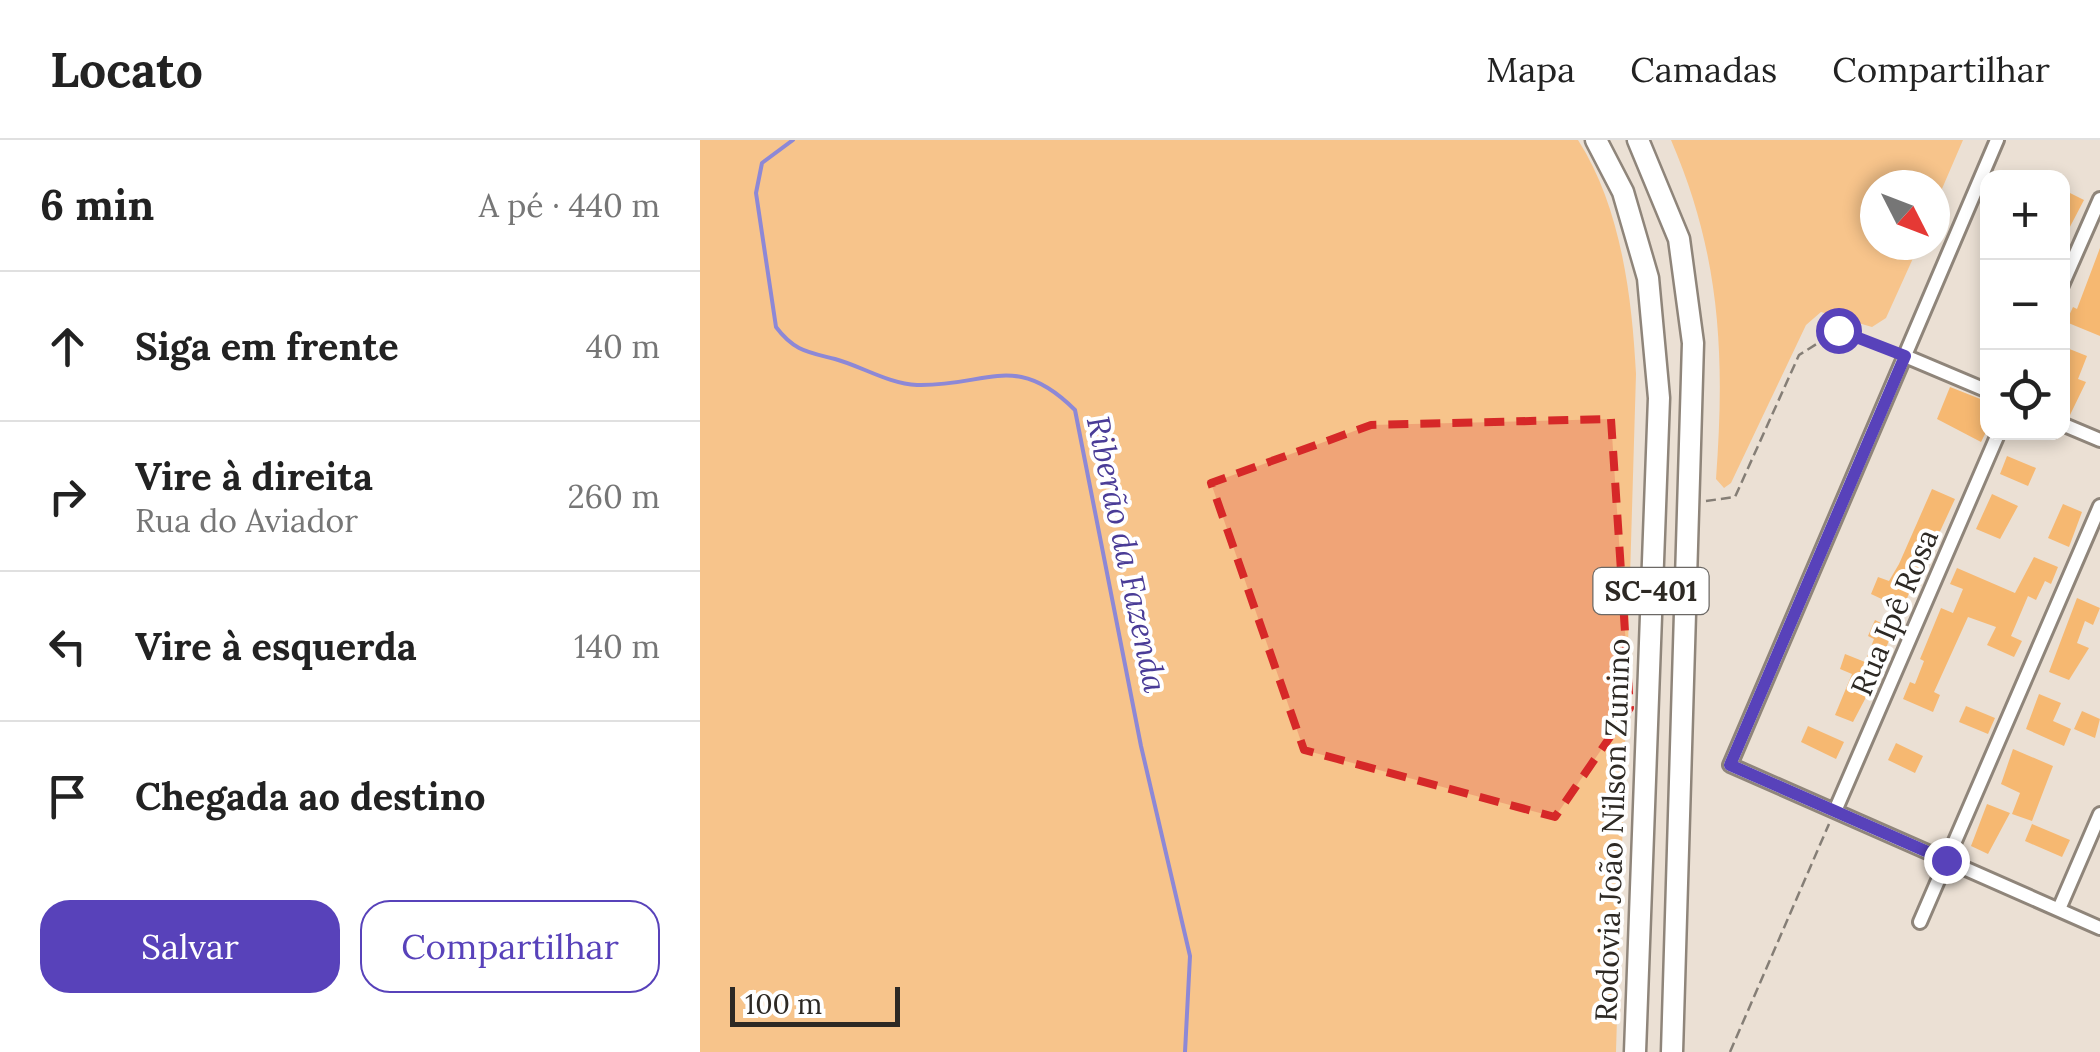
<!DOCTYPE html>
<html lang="pt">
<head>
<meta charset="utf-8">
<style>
	body { margin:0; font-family:Lora,serif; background:#f2f2f2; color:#222 }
	.controls { position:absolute; right:30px; top:30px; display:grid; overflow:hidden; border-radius:20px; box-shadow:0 5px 15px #0003 }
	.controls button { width:90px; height:90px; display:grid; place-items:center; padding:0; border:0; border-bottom:2px solid #e0e0e0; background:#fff; color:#222; font:50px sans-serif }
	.compass { position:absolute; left:1160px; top:30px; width:90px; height:90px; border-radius:50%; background:#fff; box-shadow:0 5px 15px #0003; rotate:132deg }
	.scale { position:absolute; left:30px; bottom:25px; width:170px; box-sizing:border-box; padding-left:10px; border:5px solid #2d2924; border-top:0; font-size:28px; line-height:35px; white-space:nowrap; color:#2d2924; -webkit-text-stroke:8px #fff; paint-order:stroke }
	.stop { position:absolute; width:30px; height:30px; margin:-22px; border:8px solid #5842ba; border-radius:50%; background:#fff }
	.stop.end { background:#5842ba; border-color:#fff; box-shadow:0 2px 10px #0008 }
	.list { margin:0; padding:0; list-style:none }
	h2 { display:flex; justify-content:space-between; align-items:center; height:130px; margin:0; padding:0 40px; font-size:42px }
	h2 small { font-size:32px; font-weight:400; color:#767676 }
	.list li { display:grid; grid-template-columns:65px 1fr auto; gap:30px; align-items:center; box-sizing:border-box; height:150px; padding:0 40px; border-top:2px solid #e0e0e0 }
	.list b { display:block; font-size:38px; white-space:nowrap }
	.list p { margin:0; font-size:32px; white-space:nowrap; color:#767676 }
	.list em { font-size:32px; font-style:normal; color:#767676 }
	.actions { display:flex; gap:20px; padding:30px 40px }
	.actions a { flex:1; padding:22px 0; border:2px solid #5842ba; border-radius:30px; text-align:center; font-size:35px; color:#5842ba }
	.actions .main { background:#5842ba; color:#fff }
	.icon { flex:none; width:55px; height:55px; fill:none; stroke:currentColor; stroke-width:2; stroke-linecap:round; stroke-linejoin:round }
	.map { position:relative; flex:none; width:1400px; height:912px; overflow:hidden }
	header { display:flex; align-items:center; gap:60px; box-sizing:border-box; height:140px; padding:0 50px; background:#fff; border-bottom:2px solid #e0e0e0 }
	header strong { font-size:48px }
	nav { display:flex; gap:55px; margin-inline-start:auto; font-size:35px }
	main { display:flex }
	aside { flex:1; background:#fff }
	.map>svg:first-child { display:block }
	.green { fill:#f7c48b }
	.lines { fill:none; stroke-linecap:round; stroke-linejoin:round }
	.stream { stroke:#8d88d6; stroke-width:4 }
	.building { fill:#f6b871 }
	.minor-casing { stroke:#8f857a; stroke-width:18 }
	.trunk-casing { stroke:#8f857a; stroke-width:25 }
	.path { stroke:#857e76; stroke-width:2.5; stroke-dasharray:10 5; stroke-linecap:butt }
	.minor { stroke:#fff; stroke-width:12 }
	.trunk { stroke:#fff; stroke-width:20 }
	.route { stroke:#5842ba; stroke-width:12 }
	.marked { fill:#d62828; fill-opacity:0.2; stroke:#d62828; stroke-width:8; stroke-dasharray:20 12; stroke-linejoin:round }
	.labels { text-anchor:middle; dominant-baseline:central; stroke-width:8; stroke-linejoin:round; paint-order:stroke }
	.shield { fill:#fff; stroke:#6c6966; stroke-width:2.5 }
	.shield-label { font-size:28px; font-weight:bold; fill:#2d2924 }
	.street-label { font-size:30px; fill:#2d2924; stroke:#fff }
	.water-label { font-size:32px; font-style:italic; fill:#4a3c97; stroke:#fff }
</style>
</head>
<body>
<header>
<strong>Locato</strong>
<nav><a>Mapa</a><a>Camadas</a><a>Compartilhar</a></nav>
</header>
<main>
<aside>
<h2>6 min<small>A pé · 440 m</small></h2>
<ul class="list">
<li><svg class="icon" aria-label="ahead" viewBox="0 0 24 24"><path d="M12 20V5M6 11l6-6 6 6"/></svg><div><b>Siga em frente</b></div><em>40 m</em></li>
<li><svg class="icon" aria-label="right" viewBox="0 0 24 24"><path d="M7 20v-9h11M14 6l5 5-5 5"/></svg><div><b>Vire à direita</b><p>Rua do Aviador</p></div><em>260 m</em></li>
<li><svg class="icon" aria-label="left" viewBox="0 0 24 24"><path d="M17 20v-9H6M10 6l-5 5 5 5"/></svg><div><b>Vire à esquerda</b></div><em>140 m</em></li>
<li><svg class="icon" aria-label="arrive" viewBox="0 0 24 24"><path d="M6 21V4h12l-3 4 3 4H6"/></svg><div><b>Chegada ao destino</b></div></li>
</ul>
<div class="actions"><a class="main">Salvar</a><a>Compartilhar</a></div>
</aside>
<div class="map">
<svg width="1400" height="912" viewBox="0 0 1400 912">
	<rect width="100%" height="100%" fill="#ebe0d4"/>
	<path class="green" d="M 0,0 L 878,0 C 921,67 932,157 936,234 L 916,912 L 0,912 Z
		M 971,0 L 1263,0 L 1235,65 L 1235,45 L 1175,45 L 1175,105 L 1219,105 L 1186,178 L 1172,187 L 1121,172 L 1106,185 L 1031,343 L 1024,348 L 1016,339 C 1025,216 1021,116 971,0 Z"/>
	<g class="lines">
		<path class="stream" d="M 93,0 L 62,23 L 56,53 L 76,187 C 94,211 108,212 135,219 C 161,226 189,244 217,245 C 287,247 315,210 375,270 L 441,606 L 490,816 L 485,912"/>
	</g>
	<path class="building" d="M 1366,51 L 1384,60 L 1362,102 L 1362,58 Z
		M 1400,108 L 1400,196 L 1366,182 L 1373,167 L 1377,169 Z
		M 1362,206 L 1387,216 L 1378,239 L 1386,242 L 1370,275 L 1362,272 L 1362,240 L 1368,228 L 1362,226 Z
		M 1250,247 L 1288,262 L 1288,288 L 1281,302 L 1237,279 Z
		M 1307,316 L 1336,328 L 1328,346 L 1300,334 Z
		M 1232,349 L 1255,359 L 1230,413 L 1225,411 L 1203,469 L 1171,454 L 1178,437 L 1189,441 L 1199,424 Z
		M 1292,354 L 1318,366 L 1300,399 L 1276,389 Z
		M 1363,364 L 1382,372 L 1369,407 L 1348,398 Z
		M 1334,417 L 1358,427 L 1351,444 L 1345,441 L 1336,460 L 1328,456 L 1311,496 L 1322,501 L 1314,517 L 1287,505 L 1296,487 L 1268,477 L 1234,552 L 1240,555 L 1233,572 L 1203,559 L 1210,542 L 1215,544 L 1224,521 L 1220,519 L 1241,468 L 1253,473 L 1263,449 L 1250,444 L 1257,428 L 1315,453 Z
		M 1377,458 L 1400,468 L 1393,485 L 1385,481 L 1377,503 L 1389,508 L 1369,540 L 1349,532 Z
		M 1175,480 L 1193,489 L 1174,542 L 1153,582 L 1135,575 L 1152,534 L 1140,529 L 1145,514 L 1165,522 L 1174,499 L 1168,496 Z
		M 1339,554 L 1361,563 L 1353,581 L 1371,589 L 1364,606 L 1326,589 Z
		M 1266,566 L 1295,578 L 1288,594 L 1259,582 Z
		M 1382,571 L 1400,579 L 1395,598 L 1374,589 Z
		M 1108,586 L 1144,602 L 1136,619 L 1101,602 Z
		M 1196,603 L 1223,616 L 1215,633 L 1188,620 Z
		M 1313,609 L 1353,626 L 1332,681 L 1312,674 L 1320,653 L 1301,644 Z
		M 1287,664 L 1310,673 L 1288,714 L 1271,706 Z
		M 1332,684 L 1370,700 L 1362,717 L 1325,701 Z"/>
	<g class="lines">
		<defs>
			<path id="minor" d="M 1297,0 L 1030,625 L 1400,788
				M 1362,145 L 1400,59
				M 1205,216 L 1288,251
				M 1362,284 L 1400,300
				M 1135,671 L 1299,292
				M 1359,769 L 1400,674
				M 1220,782 L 1400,366"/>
			<path id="trunk" d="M 896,0 L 923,52 L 948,138 L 959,258 L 935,912
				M 938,0 L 979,99 L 993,203 L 972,912"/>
		</defs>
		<use href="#minor" class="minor-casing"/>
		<use href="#trunk" class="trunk-casing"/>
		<path class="path" d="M 1006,361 L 1035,357 L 1099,215 L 1139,190 L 1194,211
			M 1030,912 L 1129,684"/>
		<use href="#minor" class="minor"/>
		<use href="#trunk" class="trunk"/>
	</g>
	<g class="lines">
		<path class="route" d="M 1138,190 L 1205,216 L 1030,625 L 1246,720"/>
	</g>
	<path class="marked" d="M 911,279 L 930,568 L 855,677 L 604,610 L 511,343 L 671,285 Z"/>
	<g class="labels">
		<rect class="shield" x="893.5" y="428" width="115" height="46" rx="8"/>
		<g class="shield-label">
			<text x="951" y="451">SC-401</text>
		</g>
		<g class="street-label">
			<text transform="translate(1194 472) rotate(-67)">Rua Ipê Rosa</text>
			<text transform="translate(912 690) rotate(-88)">Rodovia João Nilson Zunino</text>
		</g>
		<g class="water-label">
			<text transform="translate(427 414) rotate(78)">Riberão da Fazenda</text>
		</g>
	</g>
</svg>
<div class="controls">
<button>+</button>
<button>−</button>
<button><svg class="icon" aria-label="locate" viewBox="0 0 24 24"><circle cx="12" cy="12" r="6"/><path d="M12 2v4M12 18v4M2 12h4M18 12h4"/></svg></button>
</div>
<svg class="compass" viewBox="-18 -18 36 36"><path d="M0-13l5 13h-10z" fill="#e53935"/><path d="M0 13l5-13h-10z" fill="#767676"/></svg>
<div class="scale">100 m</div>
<div class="stop" style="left:1138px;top:190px"></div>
<div class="stop end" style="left:1246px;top:720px"></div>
</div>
</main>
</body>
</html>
